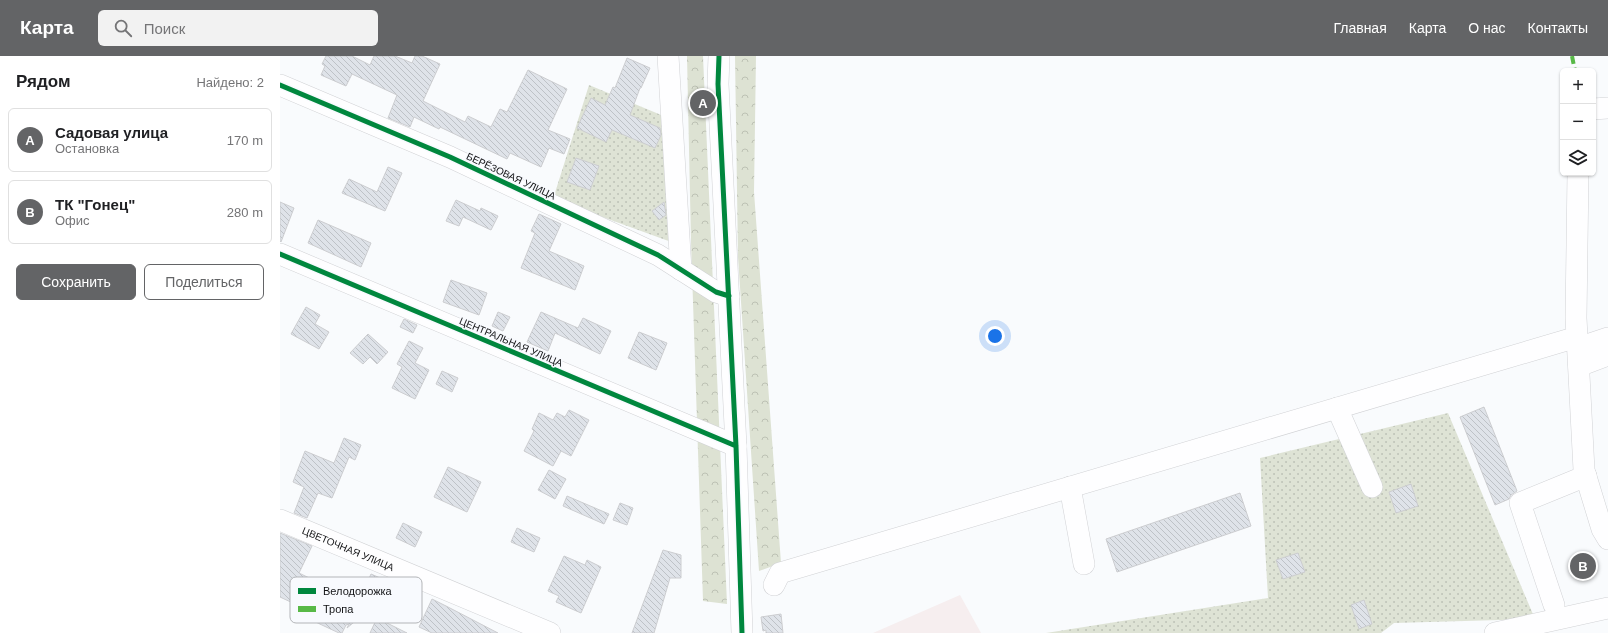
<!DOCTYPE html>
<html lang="ru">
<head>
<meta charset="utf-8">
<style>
	body { margin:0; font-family:Helvetica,sans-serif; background:#f2f2f2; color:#202124 }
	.controls { position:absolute; right:12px; top:12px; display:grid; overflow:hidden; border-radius:6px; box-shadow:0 1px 3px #0004 }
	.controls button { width:36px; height:36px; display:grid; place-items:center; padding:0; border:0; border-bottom:1px solid #e0e0e0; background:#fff; color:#202124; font:20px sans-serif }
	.you { position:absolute; left:715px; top:280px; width:14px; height:14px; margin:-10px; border:3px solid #fff; border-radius:50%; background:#1a73e8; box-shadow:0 0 0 6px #1a73e833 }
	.badge { display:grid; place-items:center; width:26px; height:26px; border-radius:50%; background:#636466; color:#fff; font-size:13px; font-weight:700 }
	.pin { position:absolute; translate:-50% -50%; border:2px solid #fff; box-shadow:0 1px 4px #0006 }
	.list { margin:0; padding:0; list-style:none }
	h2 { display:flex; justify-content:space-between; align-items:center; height:52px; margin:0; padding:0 16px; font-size:17px }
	h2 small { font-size:13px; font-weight:400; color:#757577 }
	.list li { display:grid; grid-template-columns:26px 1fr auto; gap:12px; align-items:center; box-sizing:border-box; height:64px; margin:0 8px 8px; padding:0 8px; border:1px solid #e0e0e0; border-radius:6px }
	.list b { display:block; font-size:15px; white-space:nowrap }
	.list p { margin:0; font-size:13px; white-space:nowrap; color:#757577 }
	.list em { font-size:13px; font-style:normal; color:#757577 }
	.actions { display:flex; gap:8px; padding:12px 16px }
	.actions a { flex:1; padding:9px 0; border:1px solid #636466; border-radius:6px; text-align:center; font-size:14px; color:#636466 }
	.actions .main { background:#636466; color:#fff }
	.icon { flex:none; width:22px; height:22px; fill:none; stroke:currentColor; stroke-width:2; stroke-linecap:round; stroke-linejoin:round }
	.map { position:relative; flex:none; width:1328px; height:577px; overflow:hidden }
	header { display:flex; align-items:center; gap:24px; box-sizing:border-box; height:56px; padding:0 20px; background:#636466; color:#fff }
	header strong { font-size:19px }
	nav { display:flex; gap:22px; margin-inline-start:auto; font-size:14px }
	.search { width:280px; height:36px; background:#f2f2f2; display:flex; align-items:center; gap:10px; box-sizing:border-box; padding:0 14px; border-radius:6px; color:#757577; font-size:15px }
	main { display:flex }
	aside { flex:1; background:#fff }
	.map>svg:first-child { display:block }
	.commercial { fill:#f6eeef }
	.forest { fill:url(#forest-crowns) }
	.park { fill:url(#park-dots) }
	.building { fill:url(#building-back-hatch); stroke:#cccdd0 }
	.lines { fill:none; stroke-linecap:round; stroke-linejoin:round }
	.minor-casing { stroke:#d1d2d5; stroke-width:22 }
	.minor { stroke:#fefeff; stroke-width:21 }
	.quiet { stroke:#58b947; stroke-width:4; stroke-dasharray:8 4; stroke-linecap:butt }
	.cycleway-casing { stroke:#f8fafe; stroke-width:8 }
	.cycleway { stroke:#00873e; stroke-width:5 }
	.labels { text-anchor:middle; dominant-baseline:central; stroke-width:3; stroke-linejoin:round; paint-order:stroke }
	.street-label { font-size:10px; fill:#121315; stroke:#f8fafe }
	.key { fill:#f8fafe; stroke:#b3b5b8; stroke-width:1 }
	.key-label { font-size:11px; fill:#121315 }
</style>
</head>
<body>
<header>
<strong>Карта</strong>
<div class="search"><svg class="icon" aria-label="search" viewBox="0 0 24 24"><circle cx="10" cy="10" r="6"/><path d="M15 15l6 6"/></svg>Поиск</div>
<nav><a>Главная</a><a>Карта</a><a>О нас</a><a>Контакты</a></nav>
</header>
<main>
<aside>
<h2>Рядом<small>Найдено: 2</small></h2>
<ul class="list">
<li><span class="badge">A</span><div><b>Садовая улица</b><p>Остановка</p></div><em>170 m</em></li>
<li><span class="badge">B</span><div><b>ТК &quot;Гонец&quot;</b><p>Офис</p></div><em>280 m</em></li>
</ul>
<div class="actions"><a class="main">Сохранить</a><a>Поделиться</a></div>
</aside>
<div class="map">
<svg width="1328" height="577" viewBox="0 0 1328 577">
	<defs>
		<pattern id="forest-crowns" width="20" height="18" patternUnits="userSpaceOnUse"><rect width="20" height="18" fill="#dde2d3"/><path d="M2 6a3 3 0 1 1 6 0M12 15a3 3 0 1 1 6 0" fill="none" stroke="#bdc1b4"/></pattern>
		<pattern id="park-dots" width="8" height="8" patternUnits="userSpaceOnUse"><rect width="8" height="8" fill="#dee3d5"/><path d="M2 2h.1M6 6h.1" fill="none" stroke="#bdc2b6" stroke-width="1.8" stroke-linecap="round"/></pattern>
		<pattern id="building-back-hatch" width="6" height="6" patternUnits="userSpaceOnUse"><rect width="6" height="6" fill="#dfe3e9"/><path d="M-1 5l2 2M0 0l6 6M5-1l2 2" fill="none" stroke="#bec2c7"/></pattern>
	</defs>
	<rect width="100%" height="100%" fill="#f9fbfd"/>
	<path class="commercial" d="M 680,539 L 701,577 L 593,577 Z"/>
	<path class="forest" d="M 407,0 L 423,0 L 447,548 L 423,545 L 411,186 Z
		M 455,0 L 476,0 L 474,136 L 501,507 L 479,515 L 458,201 Z"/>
	<path class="park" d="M 309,29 L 386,61 L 394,187 L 273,143 Z
		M 1168,357 L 1255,563 L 1114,567 L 1101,577 L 766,577 L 988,542 L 980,402 Z"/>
	<path class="building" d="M 46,0 L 72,0 L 90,9 L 94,0 L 115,0 L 132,7 L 135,0 L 142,0 L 160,8 L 143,45 L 185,66 L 188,60 L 211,71 L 220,53 L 227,56 L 248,14 L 287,33 L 268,74 L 290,83 L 284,98 L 269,92 L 261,111 L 230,97 L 227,103 L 160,71 L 159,73 L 134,61 L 130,71 L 108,62 L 117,39 L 72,18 L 66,30 L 41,19 L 45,10 L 42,8 Z
		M 347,2 L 370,12 L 361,32 L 360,32 L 350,59 L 380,72 L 381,79 L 375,92 L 332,74 L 326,86 L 297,72 L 311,42 L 325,49 L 333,31 L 335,32 Z
		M 296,102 L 319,110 L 310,134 L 287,126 Z
		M 108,111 L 122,117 L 105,155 L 62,137 L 69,123 L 97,136 Z
		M 176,144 L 200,155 L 201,152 L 218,160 L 211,174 L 183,161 L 179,170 L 166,165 Z
		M 0,146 L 14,152 L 1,186 L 0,185 Z
		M 384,146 L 386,159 L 379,164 L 372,155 Z
		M 259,158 L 281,168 L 269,195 L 304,210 L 295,234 L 241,212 L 255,177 L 251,175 Z
		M 38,164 L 91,187 L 81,211 L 28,187 Z
		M 171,224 L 207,237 L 199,259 L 163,246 Z
		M 26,251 L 40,259 L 35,268 L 49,276 L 39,293 L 11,278 Z
		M 218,256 L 230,261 L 223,275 L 212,270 Z
		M 261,256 L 298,272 L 303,262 L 331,275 L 320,298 L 275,277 L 268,295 L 247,286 Z
		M 124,263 L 137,269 L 133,277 L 120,271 Z
		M 359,276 L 387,287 L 376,314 L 348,302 Z
		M 88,278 L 108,296 L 97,308 L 90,301 L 83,308 L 70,297 Z
		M 129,285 L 143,292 L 135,307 L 149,314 L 135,343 L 112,332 L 122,311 L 117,308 Z
		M 162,315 L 178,322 L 172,336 L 156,328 Z
		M 1204,351 L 1237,435 L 1231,439 L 1229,443 L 1215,449 L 1180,361 Z
		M 289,354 L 309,364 L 291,400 L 281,395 L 273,410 L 244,395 L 254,375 L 252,373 L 259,357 L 273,364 L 277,357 L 285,361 Z
		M 64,382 L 81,389 L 75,404 L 69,401 L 52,442 L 38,437 L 27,462 L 14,457 L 24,431 L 13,426 L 25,395 L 54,407 Z
		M 168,411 L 201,426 L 187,456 L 154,441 Z
		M 269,414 L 286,423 L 275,443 L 258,434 Z
		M 1131,428 L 1138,450 L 1116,457 L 1109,436 Z
		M 960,437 L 971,470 L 837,516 L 826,483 Z
		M 287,440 L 329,458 L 324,468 L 283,450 Z
		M 340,447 L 353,452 L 347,469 L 333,464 Z
		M 123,467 L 142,476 L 135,491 L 116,482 Z
		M 237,472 L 260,482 L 254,496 L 231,486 Z
		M 0,477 L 32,490 L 19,517 L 52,533 L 56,530 L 62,531 L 77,549 L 91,518 L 107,525 L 97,547 L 67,572 L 69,568 L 66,569 L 62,577 L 59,577 L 27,562 L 30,555 L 0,541 Z
		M 383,494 L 401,499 L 401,522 L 390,522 L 374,577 L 352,577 Z
		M 1018,497 L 1025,516 L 1003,523 L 996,504 Z
		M 284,500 L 305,509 L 307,504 L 321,511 L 301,557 L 276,546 L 279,540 L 268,535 Z
		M 152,543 L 168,551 L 218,577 L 152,577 L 139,571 Z
		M 1084,544 L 1092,568 L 1079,573 L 1071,549 Z
		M 501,558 L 503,577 L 486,577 L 486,574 L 483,575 L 481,561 Z
		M 97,562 L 127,577 L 90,577 Z"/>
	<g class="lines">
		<defs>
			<g id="minor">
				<path d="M 388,0 L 401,214"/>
				<path d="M 439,0 L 438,28 L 456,390 L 462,577"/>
				<path d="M 0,29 L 170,101 L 378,199 L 436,236 L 449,240"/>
				<path d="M 1313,53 L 1328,52"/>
				<path d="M 1298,117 L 1296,262 L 1304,414 L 1322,473 L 1328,483"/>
				<path d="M 0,198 L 456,390"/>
				<path d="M 1298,292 L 1328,282"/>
				<path d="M 1299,310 L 1328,299"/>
				<path d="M 1057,352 L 1092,431"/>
				<path d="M 790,431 L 804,508"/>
				<path id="s1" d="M 0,464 L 270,577"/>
				<path d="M 494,529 L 500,517 L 1297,281"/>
				<path d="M 1274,549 L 1240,447 L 1306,420"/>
				<path d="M 1215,577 L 1328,552"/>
			</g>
		</defs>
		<use href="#minor" class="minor-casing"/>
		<use href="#minor" class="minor"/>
		<path class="quiet" d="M 1292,0 L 1295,15"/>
		<defs>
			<path id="cycleway" d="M 439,0 L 438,28 L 456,390 L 462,577
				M 0,29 L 170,101 L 378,199 L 436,236 L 449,240
				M 0,198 L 456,390"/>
		</defs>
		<use href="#cycleway" class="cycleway-casing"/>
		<use href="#cycleway" class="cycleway"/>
	</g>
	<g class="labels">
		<g class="street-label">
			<text transform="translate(231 120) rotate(25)">БЕРЁЗОВАЯ УЛИЦА</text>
			<text transform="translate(231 286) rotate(23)">ЦЕНТРАЛЬНАЯ УЛИЦА</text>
			<text stroke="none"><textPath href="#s1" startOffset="74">ЦВЕТОЧНАЯ УЛИЦА</textPath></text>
		</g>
	</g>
	<rect x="10" y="521" width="132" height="46" rx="6" class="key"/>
	<rect x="18" y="532" width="18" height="6" fill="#00873e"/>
	<rect x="18" y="550" width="18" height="6" fill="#58b947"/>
	<g class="key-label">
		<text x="43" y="539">Велодорожка</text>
		<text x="43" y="557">Тропа</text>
	</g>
</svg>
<div class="controls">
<button>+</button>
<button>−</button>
<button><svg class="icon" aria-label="layers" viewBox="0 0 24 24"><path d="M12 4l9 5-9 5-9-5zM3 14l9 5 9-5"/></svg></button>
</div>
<div class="you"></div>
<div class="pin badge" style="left:423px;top:47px">A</div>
<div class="pin badge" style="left:1303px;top:510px">B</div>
</div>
</main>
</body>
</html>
